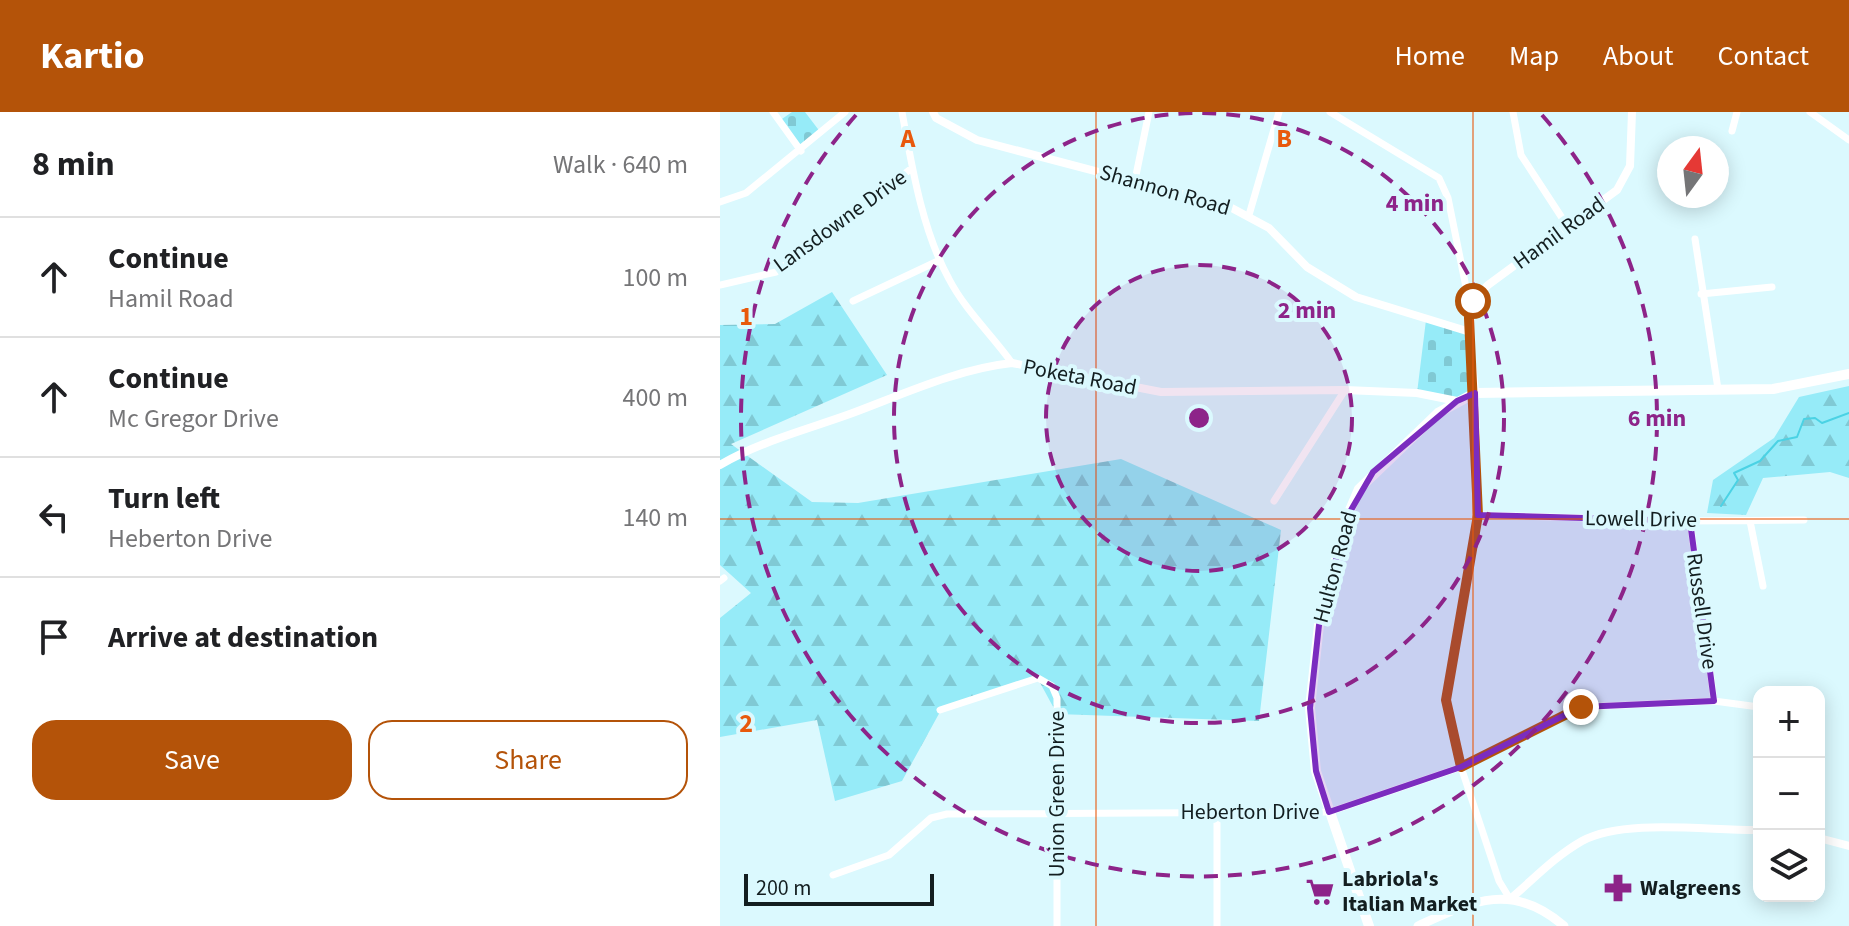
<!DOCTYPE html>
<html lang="en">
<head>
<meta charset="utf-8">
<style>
	body { margin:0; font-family:"Source Sans 3",sans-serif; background:#f2f2f2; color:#202124 }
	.controls { position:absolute; right:24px; bottom:24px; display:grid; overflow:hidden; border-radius:16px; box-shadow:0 4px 20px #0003 }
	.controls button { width:72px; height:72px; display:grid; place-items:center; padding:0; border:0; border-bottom:2px solid #e0e0e0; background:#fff; color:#202124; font:40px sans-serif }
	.compass { position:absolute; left:937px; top:24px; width:72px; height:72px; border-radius:50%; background:#fff; box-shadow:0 4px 20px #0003; rotate:15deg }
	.scale { position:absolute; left:24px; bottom:20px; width:190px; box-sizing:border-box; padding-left:8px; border:4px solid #131e20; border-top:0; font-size:22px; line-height:28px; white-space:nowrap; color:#131e20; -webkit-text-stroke:6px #dbf9fe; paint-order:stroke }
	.stop { position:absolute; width:24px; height:24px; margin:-18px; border:6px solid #b45309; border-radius:50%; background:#fff }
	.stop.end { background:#b45309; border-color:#fff; box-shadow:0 2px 8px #0008 }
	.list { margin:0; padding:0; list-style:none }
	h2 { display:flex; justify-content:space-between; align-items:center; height:104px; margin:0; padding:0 32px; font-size:34px }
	h2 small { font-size:26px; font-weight:400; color:#757577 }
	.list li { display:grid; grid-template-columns:52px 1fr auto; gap:24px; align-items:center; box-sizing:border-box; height:120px; padding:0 32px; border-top:2px solid #e0e0e0 }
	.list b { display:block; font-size:30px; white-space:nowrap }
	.list p { margin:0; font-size:26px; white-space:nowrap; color:#757577 }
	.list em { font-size:26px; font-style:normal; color:#757577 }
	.actions { display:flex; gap:16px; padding:24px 32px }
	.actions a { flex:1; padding:18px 0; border:2px solid #b45309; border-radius:24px; text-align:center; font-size:28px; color:#b45309 }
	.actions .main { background:#b45309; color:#fff }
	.icon { flex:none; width:44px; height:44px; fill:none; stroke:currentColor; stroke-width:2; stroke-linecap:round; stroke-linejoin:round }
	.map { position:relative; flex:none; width:1129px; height:814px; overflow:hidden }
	header { display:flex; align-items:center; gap:48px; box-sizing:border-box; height:112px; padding:0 40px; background:#b45309; color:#fff }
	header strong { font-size:38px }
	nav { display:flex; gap:44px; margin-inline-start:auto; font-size:28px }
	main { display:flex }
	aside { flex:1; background:#fff }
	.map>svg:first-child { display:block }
	.forest { fill:url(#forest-firs) }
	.cemetery { fill:url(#cemetery-stones) }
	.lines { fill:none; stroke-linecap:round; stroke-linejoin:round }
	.stream { stroke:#4bd2e4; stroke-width:2 }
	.minor { stroke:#fff; stroke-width:7 }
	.tertiary { stroke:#fff; stroke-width:8 }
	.secondary { stroke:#fff; stroke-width:9 }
	.primary { stroke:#fff; stroke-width:10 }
	.route { stroke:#b45309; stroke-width:10 }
	.marked { fill:#7b2cbf; fill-opacity:0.2; stroke:#7b2cbf; stroke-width:6; stroke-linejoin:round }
	.grid { fill:none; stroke:#e8590c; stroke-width:2; stroke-opacity:0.55 }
	.ring { fill:none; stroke:#8d2489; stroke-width:4; stroke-dasharray:14 10 }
	.labels { text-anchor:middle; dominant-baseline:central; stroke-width:8; stroke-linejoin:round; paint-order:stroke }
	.street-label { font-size:22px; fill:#131e20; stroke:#dbf9fe }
	.poi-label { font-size:22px; font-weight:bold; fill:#131e20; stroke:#dbf9fe; text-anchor:start }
	.grid-label { font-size:26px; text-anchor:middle; font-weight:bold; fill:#e8590c; stroke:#dbf9fe; stroke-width:8; stroke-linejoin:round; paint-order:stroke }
	.centre { fill:#8d2489; stroke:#dbf9fe; stroke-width:4 }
	.ring-label { font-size:24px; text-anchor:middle; font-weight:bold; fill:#8d2489; stroke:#dbf9fe; stroke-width:8; stroke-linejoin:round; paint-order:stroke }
</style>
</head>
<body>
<header>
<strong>Kartio</strong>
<nav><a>Home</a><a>Map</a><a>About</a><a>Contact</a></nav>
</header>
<main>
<aside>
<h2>8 min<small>Walk · 640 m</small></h2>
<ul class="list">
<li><svg class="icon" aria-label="ahead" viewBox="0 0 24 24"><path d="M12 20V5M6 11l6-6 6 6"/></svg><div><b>Continue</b><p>Hamil Road</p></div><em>100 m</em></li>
<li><svg class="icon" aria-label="ahead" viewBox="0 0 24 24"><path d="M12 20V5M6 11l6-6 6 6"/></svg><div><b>Continue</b><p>Mc Gregor Drive</p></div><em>400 m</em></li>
<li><svg class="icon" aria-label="left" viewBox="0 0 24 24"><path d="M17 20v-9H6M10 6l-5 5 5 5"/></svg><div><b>Turn left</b><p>Heberton Drive</p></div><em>140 m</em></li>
<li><svg class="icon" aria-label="arrive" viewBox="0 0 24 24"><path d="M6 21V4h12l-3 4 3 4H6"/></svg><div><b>Arrive at destination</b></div></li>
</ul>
<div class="actions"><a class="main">Save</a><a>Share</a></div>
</aside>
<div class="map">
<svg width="1129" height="814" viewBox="0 0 1129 814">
	<defs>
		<pattern id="forest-firs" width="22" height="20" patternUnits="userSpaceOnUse" patternTransform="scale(2)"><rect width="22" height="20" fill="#96ebf8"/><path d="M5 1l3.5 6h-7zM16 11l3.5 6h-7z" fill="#80c9d4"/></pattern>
		<pattern id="cemetery-stones" width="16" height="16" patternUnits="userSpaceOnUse" patternTransform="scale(2)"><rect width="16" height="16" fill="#96ebf8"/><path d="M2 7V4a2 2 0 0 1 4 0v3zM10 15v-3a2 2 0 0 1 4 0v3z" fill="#80c9d4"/></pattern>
	</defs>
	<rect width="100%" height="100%" fill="#dbf9fe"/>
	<path class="forest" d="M 112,180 L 167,263 L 11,332 L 92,390 L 138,391 L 401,347 L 561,418 L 539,609 L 337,602 L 318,567 L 221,598 L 182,669 L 115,689 L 97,608 L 0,625 L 0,506 L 31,481 L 0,453 L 0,213 L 55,212 Z
		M 1129,274 L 1129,366 L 1110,360 L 1043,366 L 1026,403 L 987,401 L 993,368 L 1054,326 L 1079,285 Z"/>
	<path class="cemetery" d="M 72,0 L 85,0 L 101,21 L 81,39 L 59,9 Z
		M 706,208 L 750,220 L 755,281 L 737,289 L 697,281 Z"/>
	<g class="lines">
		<path class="stream" d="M 1001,394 L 1018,368 L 1014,361 L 1040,349 L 1058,329 L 1077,325 L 1084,307 L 1095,306 L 1102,311 L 1129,301"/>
		<path class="minor" d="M 53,0 L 81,39
			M 182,0 C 192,55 202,118 229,167 C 245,198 272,223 292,251
			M 610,0 L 719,66 L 728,86 L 750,195
			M 793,0 L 801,43 L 848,115
			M 1090,0 L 1129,28
			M 1012,19 L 1017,0
			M 415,68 L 429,0
			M 0,90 L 26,81 L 125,0
			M 529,103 L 559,0
			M 975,127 L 998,277
			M 0,173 L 56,160 L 192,56
			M 981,182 L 1052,175
			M 133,189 L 220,148
			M 755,281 L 758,403 L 726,588 L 741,655 L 779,769 L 790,787
			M 554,389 L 625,278
			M 758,403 L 970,409 L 1084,408
			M 970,409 L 994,589
			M 1030,409 L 1043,474
			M 0,469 L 4,466
			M 220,598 L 318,566 L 332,574 L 337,586 L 337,814
			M 497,701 L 497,814
			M 113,763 L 169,743 L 211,706 L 227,702 L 609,700 L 741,655 L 861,595 L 994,589 L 1039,595"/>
		<path class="tertiary" d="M 213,0 L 216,6 L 257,28 L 508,94 L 549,116 L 587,155 L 636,185 L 750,220
			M 755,281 C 753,243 738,201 768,173 L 897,78 L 910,54 L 912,0
			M 0,353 C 39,330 85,318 127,303 C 179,284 236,257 292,251 L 441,280 L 625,278 L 697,281 L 737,289
			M 1099,726 L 1129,734
			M 790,787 C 814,767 834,745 862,729 C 904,706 990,719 1039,718"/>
		<path class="secondary" d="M 698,814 C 752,789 792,769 844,814"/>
		<path class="primary" d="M 649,814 L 596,659 L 590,596 L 599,513 L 627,405 L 639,377 L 718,301 L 755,281 L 1053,277 L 1129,262"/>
	</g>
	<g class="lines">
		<path class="route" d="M 753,189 L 749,206 L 758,403 L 726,588 L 741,655 L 861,595"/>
	</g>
	<path class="marked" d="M 755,281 L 758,403 L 970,409 L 994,589 L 861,595 L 741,655 L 609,700 L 596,659 L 590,596 L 599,513 L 627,405 L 653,360 L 737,289 Z"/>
	<path class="grid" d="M 376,0 L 376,814M 753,0 L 753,814M 0,407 L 1129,407"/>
	<circle cx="479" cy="306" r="153" fill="#8d2489" fill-opacity=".12"/>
	<g class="ring">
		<circle cx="479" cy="306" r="153"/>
		<circle cx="479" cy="306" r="305"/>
		<path d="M822 3A458 458 0 1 1 136 3"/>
	</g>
	<defs>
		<symbol id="pharmacy-bare" viewBox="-9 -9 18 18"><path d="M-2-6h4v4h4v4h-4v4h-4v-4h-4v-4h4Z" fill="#8d2489" stroke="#dbf9fe" stroke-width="2.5" paint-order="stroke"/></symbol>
		<symbol id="supermarket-bare" viewBox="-9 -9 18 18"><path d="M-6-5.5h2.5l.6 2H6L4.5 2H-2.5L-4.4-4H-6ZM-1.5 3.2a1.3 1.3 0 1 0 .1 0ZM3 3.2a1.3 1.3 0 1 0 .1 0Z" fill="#8d2489" stroke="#dbf9fe" stroke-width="2.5" paint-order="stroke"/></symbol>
	</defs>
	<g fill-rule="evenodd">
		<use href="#pharmacy-bare" x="878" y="756" width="40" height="40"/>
		<use href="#supermarket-bare" x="580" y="760" width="40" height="40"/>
	</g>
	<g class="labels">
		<g class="street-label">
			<text transform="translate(445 78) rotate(16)">Shannon Road</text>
			<text transform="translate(120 109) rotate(-36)">Lansdowne Drive</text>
			<text transform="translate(839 121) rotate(-36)">Hamil Road</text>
			<text transform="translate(360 265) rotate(11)">Poketa Road</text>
			<text transform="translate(921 407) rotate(1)">Lowell Drive</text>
			<text transform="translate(615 455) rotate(-75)">Hulton Road</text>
			<text transform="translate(982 499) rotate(82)">Russell Drive</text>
			<text transform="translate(337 682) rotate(-90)">Union Green Drive</text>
			<text x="530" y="700">Heberton Drive</text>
		</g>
		<g class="poi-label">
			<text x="622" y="767">Labriola's<tspan x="622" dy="25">Italian Market</tspan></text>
			<text x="920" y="776">Walgreens</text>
		</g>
	</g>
	<g class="grid-label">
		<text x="188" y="35">A</text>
		<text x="564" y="35">B</text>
		<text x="26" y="213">1</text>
		<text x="26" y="620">2</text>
	</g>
	<circle cx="479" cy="306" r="12" class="centre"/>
	<g class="ring-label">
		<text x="695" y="99">4 min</text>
		<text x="587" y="206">2 min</text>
		<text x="937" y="314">6 min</text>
	</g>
</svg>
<div class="controls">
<button>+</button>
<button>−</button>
<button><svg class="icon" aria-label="layers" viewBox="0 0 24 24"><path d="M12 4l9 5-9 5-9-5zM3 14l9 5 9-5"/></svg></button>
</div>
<svg class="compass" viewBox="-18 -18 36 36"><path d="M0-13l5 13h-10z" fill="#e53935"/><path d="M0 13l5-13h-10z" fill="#757577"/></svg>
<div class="scale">200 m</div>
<div class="stop" style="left:753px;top:189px"></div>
<div class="stop end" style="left:861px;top:595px"></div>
</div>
</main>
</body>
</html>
